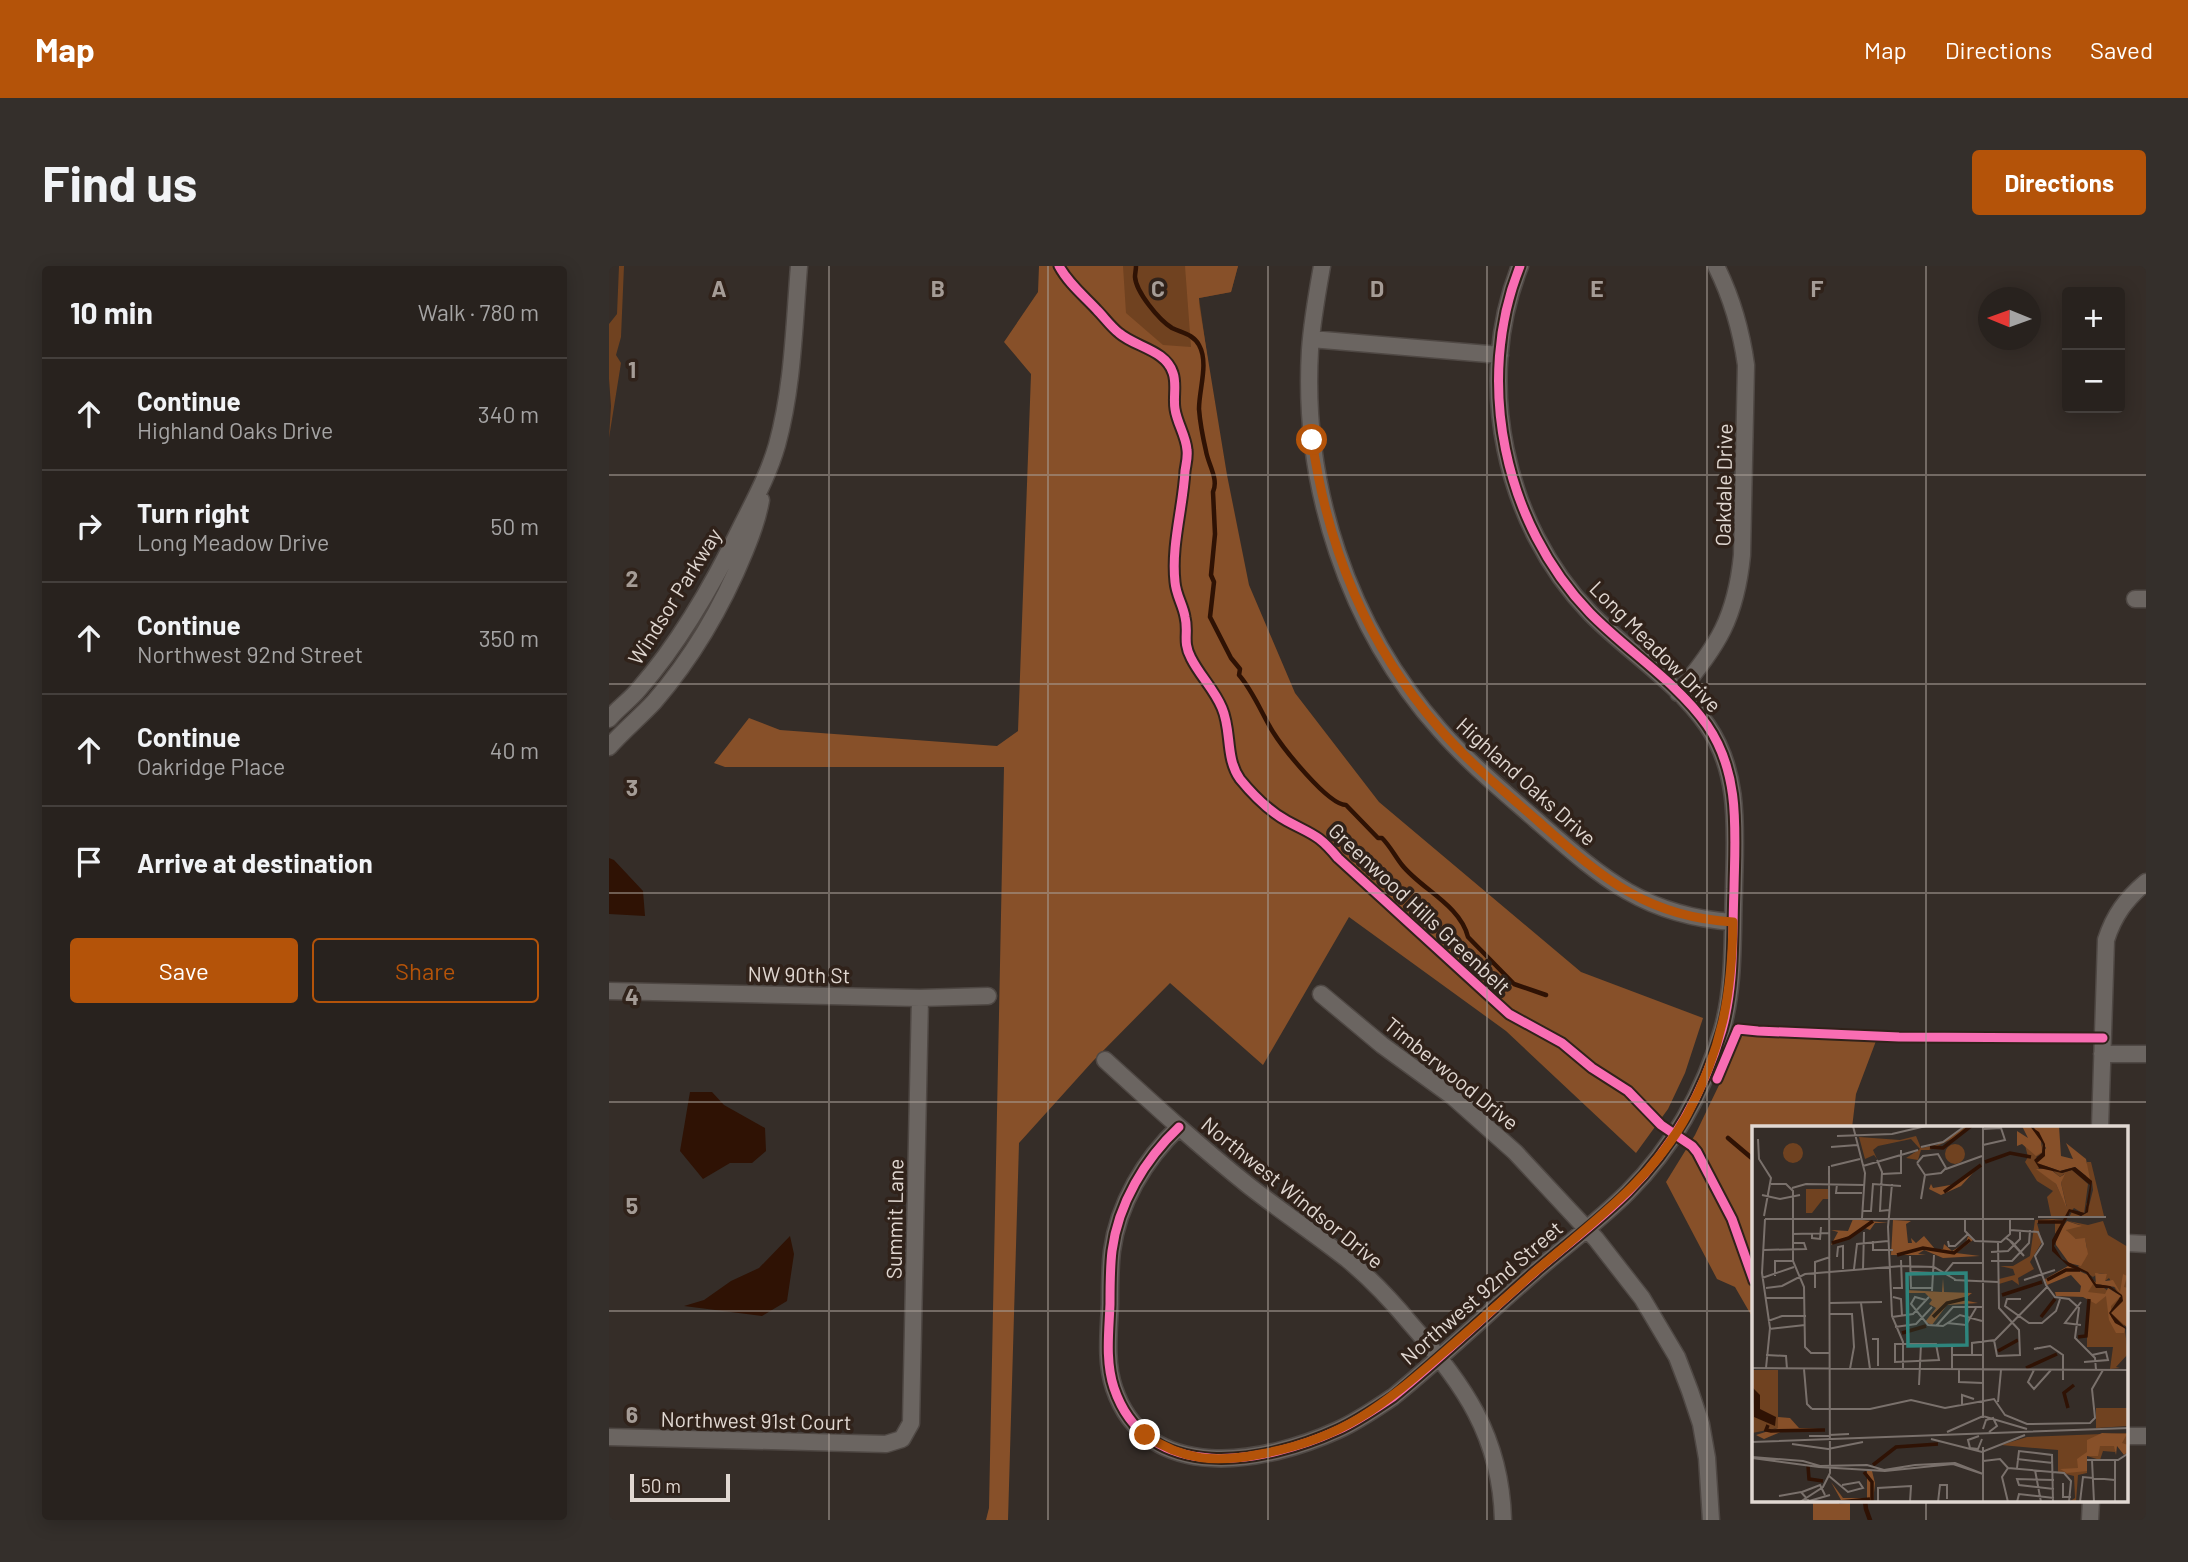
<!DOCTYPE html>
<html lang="en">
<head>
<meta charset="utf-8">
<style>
	body { margin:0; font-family:Barlow,sans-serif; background:#342f2b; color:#f1f3f6 }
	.controls { position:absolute; right:21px; top:21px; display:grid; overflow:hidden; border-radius:7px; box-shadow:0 4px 18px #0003 }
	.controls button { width:63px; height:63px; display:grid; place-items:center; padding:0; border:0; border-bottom:2px solid #443f3c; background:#28221e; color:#f1f3f6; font:35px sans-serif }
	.compass { position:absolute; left:1369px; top:21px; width:63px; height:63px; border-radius:50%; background:#28221e; box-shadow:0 4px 18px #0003; rotate:271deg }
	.scale { position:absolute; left:21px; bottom:18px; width:100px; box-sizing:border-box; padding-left:7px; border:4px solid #e1d8d2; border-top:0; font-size:19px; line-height:24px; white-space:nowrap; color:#e1d8d2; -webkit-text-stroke:5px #30221a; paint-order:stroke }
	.stop { position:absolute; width:21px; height:21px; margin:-16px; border:5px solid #b45309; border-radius:50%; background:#fff }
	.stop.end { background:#b45309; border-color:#fff; box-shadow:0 2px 7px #0008 }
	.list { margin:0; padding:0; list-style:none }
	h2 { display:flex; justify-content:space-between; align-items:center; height:91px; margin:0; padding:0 28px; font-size:30px }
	h2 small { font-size:23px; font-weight:400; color:#a5a4a4 }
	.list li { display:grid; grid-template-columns:46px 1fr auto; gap:21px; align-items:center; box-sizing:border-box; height:112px; padding:0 28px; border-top:2px solid #443f3c }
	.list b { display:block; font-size:26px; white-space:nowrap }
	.list p { margin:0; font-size:23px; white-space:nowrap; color:#a5a4a4 }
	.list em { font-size:23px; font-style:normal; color:#a5a4a4 }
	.actions { display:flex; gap:14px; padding:21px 28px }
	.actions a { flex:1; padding:16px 0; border:2px solid #b45309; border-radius:7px; text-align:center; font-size:24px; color:#b45309 }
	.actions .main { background:#b45309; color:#fff }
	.icon { flex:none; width:38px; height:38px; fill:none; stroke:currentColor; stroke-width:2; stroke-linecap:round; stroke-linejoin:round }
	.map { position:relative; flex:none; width:1537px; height:1254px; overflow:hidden; border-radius:7px }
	header { display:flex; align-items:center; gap:42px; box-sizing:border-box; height:98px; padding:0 35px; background:#b45309; color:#fff }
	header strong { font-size:33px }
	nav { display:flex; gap:38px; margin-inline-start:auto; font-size:24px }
	.intro { display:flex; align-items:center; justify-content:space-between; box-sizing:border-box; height:168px; padding:0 42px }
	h1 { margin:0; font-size:49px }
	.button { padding:18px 32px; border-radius:7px; background:#b45309; color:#fff; font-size:24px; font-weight:700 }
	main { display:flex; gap:42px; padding:0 42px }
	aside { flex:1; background:#28221e; border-radius:7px; box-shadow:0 4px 18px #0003 }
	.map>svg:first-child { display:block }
	.green { fill:#704220 }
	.forest { fill:#875029 }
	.water { fill:#2f1204 }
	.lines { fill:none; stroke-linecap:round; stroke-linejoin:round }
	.stream { stroke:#2f1204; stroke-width:4.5 }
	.minor-casing { stroke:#4f4844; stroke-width:19 }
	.minor { stroke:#6b6561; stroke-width:16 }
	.cycleway-casing { stroke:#30221a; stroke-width:13 }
	.cycleway { stroke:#f96db3; stroke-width:9 }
	.route { stroke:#b45309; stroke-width:9 }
	.grid { fill:none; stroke:#a59c96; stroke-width:2; stroke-opacity:0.55 }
	.labels { text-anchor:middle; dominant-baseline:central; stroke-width:7; stroke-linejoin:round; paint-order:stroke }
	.street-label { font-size:21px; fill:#e1d8d2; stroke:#30221a }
	.inset-river { fill:none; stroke:#2f1204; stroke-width:3.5 }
	.inset-road { fill:none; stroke:#7a716c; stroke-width:2 }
	.view { fill:#2e857d; fill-opacity:0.15; stroke:#2e857d; stroke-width:3.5 }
	.inset-edge { fill:none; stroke:#e1d8d2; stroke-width:3.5 }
	.grid-label { font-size:23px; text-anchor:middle; font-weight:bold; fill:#a59c96; stroke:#30221a; stroke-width:7; stroke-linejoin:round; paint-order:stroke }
</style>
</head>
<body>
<header>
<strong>Map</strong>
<nav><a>Map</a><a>Directions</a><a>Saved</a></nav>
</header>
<div class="intro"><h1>Find us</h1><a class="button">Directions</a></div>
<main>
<aside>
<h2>10 min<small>Walk · 780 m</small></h2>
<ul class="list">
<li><svg class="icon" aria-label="ahead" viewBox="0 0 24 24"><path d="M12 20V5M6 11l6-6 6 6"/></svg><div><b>Continue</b><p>Highland Oaks Drive</p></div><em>340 m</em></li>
<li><svg class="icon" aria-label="right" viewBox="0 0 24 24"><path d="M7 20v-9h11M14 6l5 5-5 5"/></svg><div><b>Turn right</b><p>Long Meadow Drive</p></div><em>50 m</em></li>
<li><svg class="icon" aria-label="ahead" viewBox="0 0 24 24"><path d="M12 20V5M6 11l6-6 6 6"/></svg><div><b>Continue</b><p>Northwest 92nd Street</p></div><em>350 m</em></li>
<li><svg class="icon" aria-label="ahead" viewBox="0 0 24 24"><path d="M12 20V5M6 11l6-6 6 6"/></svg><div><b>Continue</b><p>Oakridge Place</p></div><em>40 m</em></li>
<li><svg class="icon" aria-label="arrive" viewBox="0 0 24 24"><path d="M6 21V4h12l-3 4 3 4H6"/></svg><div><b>Arrive at destination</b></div></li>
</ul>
<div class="actions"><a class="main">Save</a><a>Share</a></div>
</aside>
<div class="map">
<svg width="1537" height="1254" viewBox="0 0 1537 1254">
	<rect width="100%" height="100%" fill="#352d28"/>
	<path class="green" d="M 10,0 L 15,0 L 12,71 L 7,89 L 12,97 L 0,172 L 2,140 L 0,113 L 0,58 L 8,48 Z
		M 439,0 L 629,0 L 622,26 L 590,32 L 599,96 L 542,99 Z"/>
	<path class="forest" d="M 430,0 L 514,0 L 517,47 L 554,79 L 582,81 L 576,0 L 629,0 L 622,26 L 590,32 L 590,38 L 618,209 L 640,319 L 686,427 L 770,536 L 972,706 L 1094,752 L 1076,807 L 1059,843 L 1027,887 L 897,765 L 740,651 L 654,799 L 561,717 L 484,795 L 410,877 L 399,1254 L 377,1254 L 380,1242 L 395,501 L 116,501 L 105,497 L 140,452 L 171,464 L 388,480 L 409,465 L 422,108 L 395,76 L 429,26 Z
		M 1131,763 L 1270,767 L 1247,828 L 1243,862 L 1145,862 L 1145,1054 L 1126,1021 L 1108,1013 L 1057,916 L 1086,869 L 1111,817 Z
		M 1204,1235 L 1241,1235 L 1241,1254 L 1204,1254 Z"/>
	<path class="water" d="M 0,592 L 5,594 L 34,625 L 36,650 L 0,648 Z
		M 81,826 L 103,826 L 115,839 L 156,862 L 157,885 L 143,897 L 121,897 L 94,913 L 71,885 Z
		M 181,970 L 185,988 L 178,1035 L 153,1050 L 75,1040 L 95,1034 L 122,1015 L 150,1002 Z"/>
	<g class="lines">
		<path class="stream" d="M 527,0 C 527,4 526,7 526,11 C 527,26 550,54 563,62 C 573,67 584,68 590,79 C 600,97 590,123 590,143 C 591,156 594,172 597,185 C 599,198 610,213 604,226 L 606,268 L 602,309 L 605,316 L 601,351 L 622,392 L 631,403 L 630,409 C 644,425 653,448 664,466 C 674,482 719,539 737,539 L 769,572 L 773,572 C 781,580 786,590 793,599 C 812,623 851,639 859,671 L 905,718 L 937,729
			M 1119,872 L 1145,894
			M 1256,1235 L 1257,1243 L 1261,1254"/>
		<defs>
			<path id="minor" d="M 713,0 C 708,28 703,55 701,84 C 693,220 739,361 831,464 C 860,497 894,525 927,554 C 991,610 1034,650 1124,656
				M 702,73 L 891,89
				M 1526,333 L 1537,333
				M 1069,427 C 1109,380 1127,351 1133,289 L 1137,99 C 1132,63 1123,32 1107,0
				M 0,453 C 9,442 21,434 30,423 C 73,374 106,315 134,257 C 147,231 160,207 168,179 C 184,121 185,60 190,0
				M 0,481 C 14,465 31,451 45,436 C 84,391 114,339 136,285 C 143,268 149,252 152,234
				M 0,725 L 311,732 L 379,730
				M 712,728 L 773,779 L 843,830 L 906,886 L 987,973 L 1033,1032 L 1068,1091 L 1081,1125 L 1092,1158 L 1098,1192 L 1102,1254
				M 1493,788 L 1537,788
				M 496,794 C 543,837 590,880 640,920 C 672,945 706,968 738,993 C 761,1012 782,1034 801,1057 C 854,1117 892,1170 894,1254
				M 570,861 C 536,893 509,938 503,985 C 501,1002 501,1020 501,1038 C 500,1065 496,1095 505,1122 C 538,1220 657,1197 729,1164 C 749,1155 766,1143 784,1131 C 833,1091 879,1047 926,1006 C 957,979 990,955 1019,926 C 1064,881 1095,825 1113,764 C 1126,718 1123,670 1125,623 C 1126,566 1132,508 1098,459 C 1067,415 1018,385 981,347 C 895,258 865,115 911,0
				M 1491,862 L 1497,674 C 1505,649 1517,633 1537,616
				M 1518,977 L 1537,978
				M 1518,1170 L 1537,1170
				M 0,1171 L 277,1178 L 293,1173 L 302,1157 L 311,732
				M 1481,1254 L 1482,1235"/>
		</defs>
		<use href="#minor" class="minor-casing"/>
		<use href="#minor" class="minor"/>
		<defs>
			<path id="cycleway" d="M 450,0 C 459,17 475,30 488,44 C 495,51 502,61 510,67 C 526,81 557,84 564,107 C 568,118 564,131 566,143 C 568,157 577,170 578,184 C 579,191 577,198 576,205 C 574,242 562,279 566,316 C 567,329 574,339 576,351 C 580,367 573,375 582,392 C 591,410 605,423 613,442 C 623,465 616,492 631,513 C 644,529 660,545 678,555 C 704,569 709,568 729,592 L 900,748 L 953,777 L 983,802 L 1019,825 L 1052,859 L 1083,880 L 1088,886 L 1123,953 L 1145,1015
				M 1108,813 L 1129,763 L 1149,765 L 1290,771 L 1494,772
				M 570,861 C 536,893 509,938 503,985 C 501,1002 501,1020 501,1038 C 500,1065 496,1095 505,1122 C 538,1220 657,1197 729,1164 C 749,1155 766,1143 784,1131 C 833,1091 879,1047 926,1006 C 957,979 990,955 1019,926 C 1064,881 1095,825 1113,764 C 1126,718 1123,670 1125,623 C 1126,566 1132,508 1098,459 C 1067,415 1018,385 981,347 C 895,258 865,115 911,0"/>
		</defs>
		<use href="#cycleway" class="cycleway-casing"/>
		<use href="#cycleway" class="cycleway"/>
	</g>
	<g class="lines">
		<path class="route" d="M 536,1169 C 575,1195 607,1197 652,1188 C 733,1173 774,1140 834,1087 C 863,1062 892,1036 921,1010 C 978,960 1041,917 1078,849 C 1113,784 1123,728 1124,656 C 1036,651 993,611 930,556 C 896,526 860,497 830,462 C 757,378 719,283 703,174"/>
	</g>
	<path class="grid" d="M 220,0 L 220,1254M 439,0 L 439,1254M 659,0 L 659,1254M 878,0 L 878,1254M 1098,0 L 1098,1254M 1317,0 L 1317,862M 0,209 L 1537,209M 0,418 L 1537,418M 0,627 L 1537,627M 0,836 L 1537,836M 0,1045 L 1145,1045M 1518,1045 L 1537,1045M 1317,1235 L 1317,1254"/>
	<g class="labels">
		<g class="street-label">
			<text transform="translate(1114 219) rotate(-89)">Oakdale Drive</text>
			<text transform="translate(65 330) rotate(-58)">Windsor Parkway</text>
			<text transform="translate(1047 380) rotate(45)">Long Meadow Drive</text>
			<text transform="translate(918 515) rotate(42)">Highland Oaks Drive</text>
			<text transform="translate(811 642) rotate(43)">Greenwood Hills Greenbelt</text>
			<text transform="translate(190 708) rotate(1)">NW 90th St</text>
			<text transform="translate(843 807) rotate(39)">Timberwood Drive</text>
			<text transform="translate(684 926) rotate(39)">Northwest Windsor Drive</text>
			<text transform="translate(285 953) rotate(-89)">Summit Lane</text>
			<text transform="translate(872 1026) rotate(-41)">Northwest 92nd Street</text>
			<text transform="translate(147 1154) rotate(1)">Northwest 91st Court</text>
		</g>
	</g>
	<g transform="translate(1143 860)">
		<rect width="376" height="376" fill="#352d28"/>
		<path d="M 215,0 L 210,8 L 177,24 L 169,24 L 166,34 L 154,32 L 168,23 L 159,13 L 126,20 L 121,24 L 125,33 L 122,29 L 113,33 L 107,11 L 148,14 L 164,10 L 169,22 L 185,19 ZM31 27a10 10 0 1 1 20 0a10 10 0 1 1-20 0ZM193 28a10 10 0 1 1 20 0a10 10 0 1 1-20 0ZM 291,18 L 290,27 L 284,31 L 295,42 L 310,47 L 320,44 L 336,58 L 332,88 L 322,82 L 314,91 L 299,90 L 295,71 L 301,65 L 285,55 L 273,36 L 276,31 L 273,19 L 285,28 ZM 286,42 L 300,44 L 308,51 L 312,48 L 309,57 L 315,82 L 304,58 ZM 335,36 L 339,36 L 352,90 L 317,92 L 320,85 L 329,90 L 336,86 L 334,77 L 337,80 L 341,64 L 340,55 L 334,53 ZM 54,63 L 77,63 L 77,73 L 71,73 L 60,87 L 54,87 ZM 300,93 L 312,94 L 303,108 L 303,94 L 285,97 L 290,116 L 278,136 L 282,143 L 266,152 L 267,159 L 260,154 L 247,158 L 247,153 L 263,149 L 261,143 L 248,140 L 261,140 L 278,130 L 283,94 ZM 316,95 L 336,99 L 351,95 L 356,109 L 376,121 L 376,202 L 371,197 L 371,176 L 357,152 L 353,155 L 353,148 L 347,147 L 341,151 L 326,141 L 335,122 L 333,113 L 324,113 L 314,106 L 315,100 L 328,99 ZM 335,150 L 369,174 L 376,228 L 364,241 L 368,242 L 358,243 L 361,221 L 335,221 ZM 0,244 L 26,244 L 26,302 L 0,307 ZM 344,282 L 376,282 L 376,300 L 344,302 ZM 376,307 L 376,320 L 363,320 L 363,326 L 351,325 L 348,334 L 335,330 L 335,347 L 326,349 L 324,376 L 317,376 L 323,372 L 322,350 L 306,346 L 306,324 L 249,319 L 275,311 Z" fill="#704220" fill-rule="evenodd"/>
		<path d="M 270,0 L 278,0 L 289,13 L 290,26 L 284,30 L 270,18 L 265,20 L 265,5 L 276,12 ZM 281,0 L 307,0 L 309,30 L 321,33 L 314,17 L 334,33 L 338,53 L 323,41 L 308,45 L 285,37 L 294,22 ZM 229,38 L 209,60 L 189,69 L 177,63 L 179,58 L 181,62 L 204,58 ZM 284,43 L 298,43 L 308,51 L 313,48 L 309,57 L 315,83 L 304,58 ZM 101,93 L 136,97 L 123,97 L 118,104 L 113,102 L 79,119 L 86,106 L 79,104 L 96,105 ZM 141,94 L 159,95 L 154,98 L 156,117 L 160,117 L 159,112 L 164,117 L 172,110 L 183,123 L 191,123 L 192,118 L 200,125 L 214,117 L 216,110 L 221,114 L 204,127 L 228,130 L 191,132 L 172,124 L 166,128 L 174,129 L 139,129 ZM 315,95 L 330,100 L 314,104 L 324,113 L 333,112 L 336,128 L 329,140 L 317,137 L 304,119 L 303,112 ZM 316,140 L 336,149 L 341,158 L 336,166 L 353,168 L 356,162 L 369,170 L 359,180 L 359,191 L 373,203 L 372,207 L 364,207 L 357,194 L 354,170 L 344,178 L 331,171 L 304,170 L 303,166 L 328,166 L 329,160 L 319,149 L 295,159 L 293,153 ZM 343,147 L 355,148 L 353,155 L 361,154 L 368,166 L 371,148 L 375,150 L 372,161 L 376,162 L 376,202 L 359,187 L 371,171 L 363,161 L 344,158 ZM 191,152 L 192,166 L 220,167 L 211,174 L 226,177 L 195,179 L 180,199 L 173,196 L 184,182 L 177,178 L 180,174 L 173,167 L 154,167 L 154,164 L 190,166 ZM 26,291 L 38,292 L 47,302 L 69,303 L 31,305 L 12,313 L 4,309 L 26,302 ZM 350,307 L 375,308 L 370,317 L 376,319 L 376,326 L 372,329 L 365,320 L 364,329 L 362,320 L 348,320 L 346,330 L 335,330 L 335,345 L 315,347 L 308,343 L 326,342 L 325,333 L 335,326 L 335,314 ZM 115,344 L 120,345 L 123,357 L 121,376 L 79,376 L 89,374 L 79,356 L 91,372 L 115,372 Z" fill="#875029"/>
		<path d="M 278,0 L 287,6 L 293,18 L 293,30 L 285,37 L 308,45 L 323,41 L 340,55 L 336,86 L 329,90 L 318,86 L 302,120 L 310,133 L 336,146 L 344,158 L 358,160 L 370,169 L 371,175 L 359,187 L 376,204 L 363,197 L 357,187 L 369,170 L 357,162 L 344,162 L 334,147 L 316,140 L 300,125 L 300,114 L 317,83 L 333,87 L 338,59 L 320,44 L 310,47 L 287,42 L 282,34 L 290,27 L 291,18 ZM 0,261 L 8,269 L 8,283 L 24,291 L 23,300 L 2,291 Z" fill="#2f1204"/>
		<path class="inset-river" d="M 178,21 L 191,22 L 219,0M 233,36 L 258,27 L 279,31M 192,66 L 229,39M 286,96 L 312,96M 80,117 L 97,112 L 121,95M 145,129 L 171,122 L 202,127 L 218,114M 295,154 L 314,144 L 328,144M 250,169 L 290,156M 181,191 L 195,177 L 216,172M 289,191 L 303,173M 150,207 L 174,200M 326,211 L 334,210 L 337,173M 246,225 L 266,214M 274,242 L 305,228M 316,282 L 312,267 L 322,259M 16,299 L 14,304 L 19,305 L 73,304M 121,339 L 144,321 L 186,318M 56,340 L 57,353 L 71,355M 112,346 L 120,356 L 120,376M 87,376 L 118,373"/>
		<path class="inset-road" d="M 101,0 L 113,47 L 110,92M 231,0 L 231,292M 231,3 L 249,2 L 253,14 L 231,19M 85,10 L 140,8 L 174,0M 6,13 L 7,33 L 19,52 L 12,90M 79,21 L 105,19M 169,21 L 191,16 L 213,0M 125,34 L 130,46 L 128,85 L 137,84M 165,37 L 171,30 L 186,28 L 194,42M 165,37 L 173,49 L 189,47 L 194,42M 79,40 L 108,33M 111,40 L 166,24M 194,43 L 230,30M 130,48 L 149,47 L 149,24M 19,58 L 34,58 L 41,65 L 41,135 L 52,161 L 53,221 L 59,227 L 77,227M 85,58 L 84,67 L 110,67M 140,58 L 136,101 L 140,190 L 151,216 L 151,243M 40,62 L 54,58 L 112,59M 10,69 L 28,73 L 48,69M 169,73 L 173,49M 110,85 L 119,85 L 121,58 L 149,60M 286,91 L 354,91M 213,92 L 213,105 L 223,115 L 249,116 L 258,108 L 258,92M 13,93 L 282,93M 13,93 L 10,147 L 18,202 L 14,242M 258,104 L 286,106 L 291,118 L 283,130 L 294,159 L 303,171 L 317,173 L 327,182 L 323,212 L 343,232 L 344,244M 60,107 L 60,112 L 68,113 L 69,101M 41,108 L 78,107M 254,112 L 260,116 L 272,130 L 258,115M 121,115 L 121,124 L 141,124M 196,115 L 197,120 L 203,120 L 216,108M 12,124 L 54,123 L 52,117 L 41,117M 239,126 L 256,125 L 268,113 L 268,104M 158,130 L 159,162 L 180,162M 85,131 L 86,121 L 91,120 L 91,143M 239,135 L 260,135 L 277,117 L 278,104M 102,143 L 105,118 L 136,115M 111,143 L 112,106M 159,146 L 180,147M 192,148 L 201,137 L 231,137M 23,150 L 23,135 L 41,135M 10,152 L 42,141M 202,154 L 246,156M 272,154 L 303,144M 14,162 L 30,160 L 53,148 L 150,140 L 182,141 L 204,154M 63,162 L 63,136 L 78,131M 141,162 L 150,162 L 149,134M 180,165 L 182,129M 141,171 L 149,173 L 150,190M 14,172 L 53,172M 269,173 L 255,173 L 253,180 L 277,197 L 290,197 L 304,185 L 308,173M 174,174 L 163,171 L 159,178 L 176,199 L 191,200 L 208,189 L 230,195M 329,176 L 313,197 L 329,199M 78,177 L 130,176M 109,177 L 118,243M 78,188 L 100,188 L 102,221 L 98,243M 140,191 L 161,188 L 177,171M 16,195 L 30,190 L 54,190M 195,197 L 214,199 L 224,182M 184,200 L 201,181 L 231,181M 143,201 L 164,198 L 180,181M 17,203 L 53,199M 120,213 L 126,213 L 126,240M 242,214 L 245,230 L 268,229 L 267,204 L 247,182 L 246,116M 143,218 L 184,218 L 187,234 L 143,236 ZM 200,219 L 200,244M 286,222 L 282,223 L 298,220 L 311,229 L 311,254M 14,229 L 34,230 L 35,243M 200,229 L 231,229M 220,229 L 220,217 L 243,214 L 295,161M 332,236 L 356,234 L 354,226 L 340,229M 0,242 L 377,244M 52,243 L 55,278 L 60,283M 207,244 L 207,256 L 231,257M 282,244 L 276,256 L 282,263 L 299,244M 167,259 L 169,218M 246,276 L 249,244M 210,279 L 210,269 L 222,273M 60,283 L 118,283 L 159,274 L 193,282 L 242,273 L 253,289 L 275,298 L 338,297 L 343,292 L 340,263 L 351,244M 231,303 L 234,294 L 241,292 L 245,300 L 237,306M 195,306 L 231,290 L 275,303M 57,310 L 97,308M 227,310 L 216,314 L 218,322 L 226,323 L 230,313M 179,313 L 230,326 L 273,309M 0,316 L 377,302M 40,318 L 76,323 L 111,316M 0,331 L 51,335 L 68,340 L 115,339 L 132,344 L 163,339 L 203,337 L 231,348 L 201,338 L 133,345 L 67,341 L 0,332M 265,333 L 301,337M 335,334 L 366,334 L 377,327M 340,334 L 342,376M 231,335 L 248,333 L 256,342M 256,342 L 312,347 L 319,355 L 317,376M 256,342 L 250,351 L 256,376M 265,342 L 267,325 L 300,329 L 301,376M 283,344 L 289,376M 77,350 L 96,366 L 111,362 L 107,356 L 90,359M 302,354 L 265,353 L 267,359 L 302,363M 311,357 L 311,371 L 319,371M 50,366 L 68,359 L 73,369M 27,370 L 49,366 L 57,375 L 78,369M 48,376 L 71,361 L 78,347 L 77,40M 126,376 L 126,362 L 159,360 L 158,376M 178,376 L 204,376M 186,376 L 188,359 L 195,359 L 195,373M 231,376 L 231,321M 265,376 L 267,368 L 302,372M 328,376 L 331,351 L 363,354M 363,376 L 363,335"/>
		<path class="view" d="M 214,147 L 215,219 L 156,220 L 155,148 Z"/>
		<rect width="376" height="376" class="inset-edge"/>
	</g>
	<g class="grid-label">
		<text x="110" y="31">A</text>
		<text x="329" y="31">B</text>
		<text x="549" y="31">C</text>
		<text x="768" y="31">D</text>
		<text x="988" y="31">E</text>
		<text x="1208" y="31">F</text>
		<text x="23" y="112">1</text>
		<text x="23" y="321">2</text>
		<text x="23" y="530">3</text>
		<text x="23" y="739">4</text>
		<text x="23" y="948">5</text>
		<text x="23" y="1157">6</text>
	</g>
</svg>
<div class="controls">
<button>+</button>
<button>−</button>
</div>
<svg class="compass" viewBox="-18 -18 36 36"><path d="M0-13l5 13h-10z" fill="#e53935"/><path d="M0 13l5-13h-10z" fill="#a5a4a4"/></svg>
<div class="scale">50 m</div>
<div class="stop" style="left:703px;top:174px"></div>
<div class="stop end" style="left:536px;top:1169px"></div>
</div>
</main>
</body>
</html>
